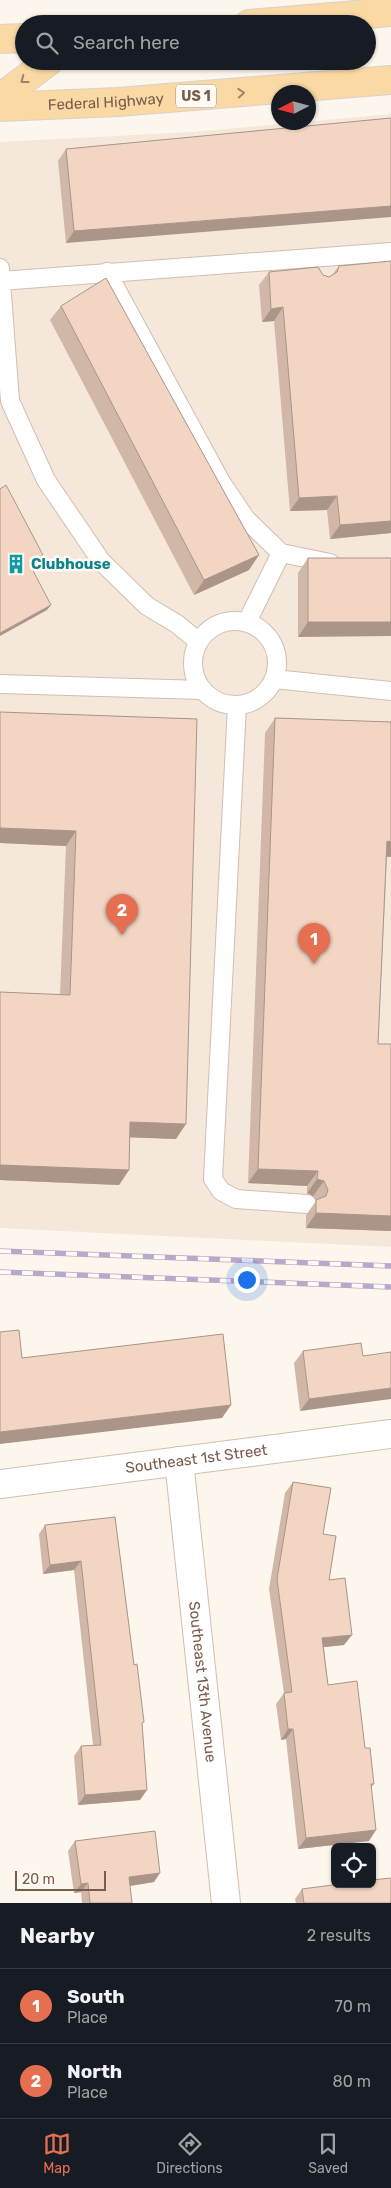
<!DOCTYPE html>
<html lang="en">
<head>
<meta charset="utf-8">
<style>
	body { margin:0; font-family:Rubik,sans-serif; background:#242831; color:#f1f3f6 }
	.controls { position:absolute; right:15px; bottom:15px; display:grid; overflow:hidden; border-radius:8px; box-shadow:0 1px 4px #0004 }
	.controls button { width:45px; height:45px; display:grid; place-items:center; padding:0; border:0; border-bottom:1px solid #363941; background:#171b24; color:#f1f3f6; font:25px sans-serif }
	.compass { position:absolute; left:271px; top:85px; width:45px; height:45px; border-radius:50%; background:#171b24; box-shadow:0 1px 4px #0004; rotate:264deg }
	.scale { position:absolute; left:15px; bottom:12px; width:91px; box-sizing:border-box; padding-left:5px; border:2px solid #7a5c4d; border-top:0; font-size:14px; line-height:18px; white-space:nowrap; color:#7a5c4d; -webkit-text-stroke:4px #fffaf3; paint-order:stroke }
	.you { position:absolute; left:246px; top:1279px; width:18px; height:18px; margin:-12px; border:4px solid #fff; border-radius:50%; background:#1a73e8; box-shadow:0 0 0 8px #1a73e833 }
	.badge { display:grid; place-items:center; width:32px; height:32px; border-radius:50%; background:#e76f51; color:#fff; font-size:16px; font-weight:700 }
	.pin { position:absolute; translate:-50% -41px; filter:drop-shadow(0 1px 2px #0008) }
	.pin::after { content:''; position:absolute; top:26px; width:18px; height:15px; background:inherit; clip-path:polygon(0 0,100% 0,50% 100%) }
	.list { margin:0; padding:0; list-style:none }
	h2 { display:flex; justify-content:space-between; align-items:center; height:65px; margin:0; padding:0 20px; font-size:21px }
	h2 small { font-size:16px; font-weight:400; color:#9ea1a6 }
	.list li { display:grid; grid-template-columns:32px 1fr auto; gap:15px; align-items:center; box-sizing:border-box; height:75px; padding:0 20px; border-top:1px solid #363941 }
	.list b { display:block; font-size:19px; white-space:nowrap }
	.list p { margin:0; font-size:16px; white-space:nowrap; color:#9ea1a6 }
	.list em { font-size:16px; font-style:normal; color:#9ea1a6 }
	.icon { flex:none; width:28px; height:28px; fill:none; stroke:currentColor; stroke-width:2; stroke-linecap:round; stroke-linejoin:round }
	.map { position:relative; flex:none; width:391px; height:1903px; overflow:hidden }
	.search { position:absolute; background:#171b24; box-shadow:0 1px 4px #0004; left:15px; right:15px; top:15px; height:55px; display:flex; align-items:center; gap:12px; box-sizing:border-box; padding:0 18px; border-radius:28px; color:#9ea1a6; font-size:19px }
	.sheet { height:215px; background:#171b24 }
	nav { display:flex; justify-content:space-around; align-items:center; box-sizing:border-box; height:70px; border-top:1px solid #363941; background:#171b24; font-size:14px; color:#9ea1a6 }
	nav a { display:grid; justify-items:center; gap:2px }
	nav .on { color:#e76f51 }
	.map>svg:first-child { display:block }
	.residential { fill:#f5e8da }
	.lines { fill:none; stroke-linecap:round; stroke-linejoin:round }
	.lane-casing { stroke:#d1beb0; stroke-width:20 }
	.street-casing { stroke:#d1beb0; stroke-width:30 }
	.primary-casing { stroke:#dad1cd; stroke-width:30 }
	.lane { stroke:#fff; stroke-width:18 }
	.street { stroke:#fff; stroke-width:28 }
	.primary { stroke:#fbd9a5; stroke-width:28 }
	.rail-casing { stroke:#b9a8c9; stroke-width:5.5 }
	.rail { stroke:#fffaf3; stroke-width:4; stroke-dasharray:11; stroke-linecap:butt }
	.wall { fill:#d1b7a8 }
	.shaded-wall { fill:#aa9588 }
	.building { fill:#f3d5c3; stroke:#aa9588 }
	.oneway { stroke:#a18267 }
	.labels { text-anchor:middle; dominant-baseline:central; stroke-width:5; stroke-linejoin:round; paint-order:stroke }
	.shield { fill:#fffaf3; stroke:#a28b7f; stroke-width:1 }
	.shield-label { font-size:14px; font-weight:bold; fill:#7a5c4d }
	.street-label { font-size:15px; fill:#7a5c4d; stroke:#fffaf3 }
	.culture-label { font-size:15px; font-weight:bold; fill:#0d838f; stroke:#fffaf3; text-anchor:start }
</style>
</head>
<body>
<div class="map">
<svg width="391" height="1903" viewBox="0 0 391 1903">
	<rect width="100%" height="100%" fill="#fdf6ec"/>
	<path class="residential" d="M 391,114 L 391,1247 L 0,1228 L 0,142 L 192,132 Z"/>
	<g class="lines">
		<defs>
			<path id="lane" d="M 0,268 L 10,401 L 46,480 L 101,561 L 147,606 L 177,624 L 199,642
				M 107,272 L 221,482 L 246,519 L 281,553 L 247,622
				M 0,281 L 391,252
				M 281,553 L 330,563
				M193 663a42 42 0 1 1 84 0a42 42 0 1 1-84 0Z
				M 274,679 L 391,691
				M 0,684 L 203,690
				M 237,705 L 213,1179 L 221,1191 L 236,1199 L 307,1204"/>
			<g id="street">
				<path id="s1" d="M 179,1461 L 226,1903"/>
				<path id="s2" d="M 0,1484 L 391,1434"/>
			</g>
			<g id="primary">
				<path d="M 249,24 L 391,12"/>
				<path d="M 0,39 L 24,38"/>
				<path d="M 0,98 L 49,61"/>
				<path id="s3" d="M 0,107 L 118,102 L 391,80"/>
			</g>
		</defs>
		<use href="#lane" class="lane-casing"/>
		<use href="#street" class="street-casing"/>
		<use href="#primary" class="primary-casing"/>
		<use href="#lane" class="lane"/>
		<use href="#street" class="street"/>
		<use href="#primary" class="primary"/>
		<defs>
			<path id="rail" d="M 0,1251 L 391,1266
				M 0,1272 L 391,1287"/>
		</defs>
		<use href="#rail" class="rail-casing"/>
		<use href="#rail" class="rail"/>
	</g>
	<path class="wall" d="M 391,118 L 66,243 L 58,161 L 66,149 Z
		M 339,266 L 391,533 L 330,539 L 327,510 L 290,511 L 274,321 L 262,322 L 259,285 L 269,272 L 323,275 L 329,277 L 332,275 Z
		M 61,306 L 249,570 L 194,595 L 50,320 Z
		M 308,558 L 391,558 L 298,637 L 298,573 Z
		M 0,712 L 197,719 L 176,1139 L 130,1137 L 129,1170 L 119,1185 L 0,1180 L 0,992 L 60,995 L 66,846 L 0,843 Z
		M 275,718 L 391,722 L 391,857 L 387,856 L 378,1044 L 391,1044 L 391,1231 L 306,1228 L 306,1215 L 316,1201 L 313,1196 L 307,1193 L 307,1186 L 248,1183 L 265,733 Z
		M 303,1351 L 363,1356 L 300,1411 L 294,1363 Z
		M 293,1482 L 323,1534 L 329,1580 L 344,1645 L 324,1647 L 328,1685 L 365,1748 L 374,1784 L 371,1788 L 369,1841 L 298,1849 L 286,1739 L 281,1740 L 276,1704 L 284,1693 L 269,1589 L 285,1493 Z
		M 115,1517 L 142,1725 L 140,1800 L 78,1805 L 74,1756 L 81,1746 L 93,1745 L 74,1570 L 43,1574 L 39,1534 L 45,1525 Z
		M 75,1841 L 154,1882 L 130,1886 L 132,1903 L 82,1903 L 81,1892 L 74,1893 L 68,1851 Z
		M 302,1889 L 391,1903 L 296,1903 L 295,1899 Z"/>
	<path class="shaded-wall" d="M 391,206 L 391,217 L 66,243 L 74,231 Z
		M 283,307 L 274,321 L 262,322 L 271,309 Z
		M 337,496 L 327,510 L 290,511 L 299,498 Z
		M 391,521 L 391,533 L 330,539 L 340,525 Z
		M 43,555 L 40,560 L 25,568 L 29,563 Z
		M 259,555 L 249,570 L 194,595 L 204,580 Z
		M 51,605 L 47,610 L 0,636 L 0,633 Z
		M 308,622 L 391,622 L 391,636 L 298,637 Z
		M 0,828 L 76,831 L 66,846 L 0,843 Z
		M 387,841 L 391,842 L 391,857 L 377,856 Z
		M 130,1122 L 186,1124 L 176,1139 L 120,1137 Z
		M 0,1165 L 129,1170 L 119,1185 L 0,1180 Z
		M 258,1169 L 318,1171 L 307,1186 L 248,1183 Z
		M 317,1179 L 324,1181 L 313,1196 L 307,1193 Z
		M 316,1213 L 391,1216 L 391,1231 L 306,1228 Z
		M 391,1388 L 391,1399 L 300,1411 L 309,1399 Z
		M 231,1405 L 222,1418 L 0,1444 L 0,1432 Z
		M 81,1561 L 74,1570 L 43,1574 L 50,1565 Z
		M 352,1635 L 344,1645 L 315,1648 L 322,1638 Z
		M 288,1729 L 293,1729 L 286,1739 L 281,1740 Z
		M 147,1790 L 140,1800 L 78,1805 L 85,1795 Z
		M 376,1830 L 369,1841 L 298,1849 L 306,1838 Z
		M 160,1873 L 154,1882 L 123,1887 L 129,1877 Z
		M 88,1883 L 81,1892 L 74,1893 L 81,1884 Z"/>
	<path class="building" d="M 391,118 L 391,206 L 74,231 L 66,149 Z
		M 391,261 L 391,521 L 340,525 L 337,496 L 299,498 L 283,307 L 271,309 L 269,272 L 318,267 L 323,275 L 329,277 L 337,272 L 339,266 Z
		M 106,278 L 259,555 L 204,580 L 61,306 Z
		M 6,485 L 43,555 L 29,563 L 51,605 L 0,633 L 0,489 Z
		M 308,558 L 391,558 L 391,622 L 308,622 Z
		M 0,712 L 197,719 L 186,1124 L 130,1122 L 129,1170 L 0,1165 L 0,992 L 70,995 L 76,831 L 0,828 Z
		M 275,718 L 391,722 L 391,842 L 387,841 L 378,1044 L 391,1044 L 391,1216 L 316,1213 L 316,1200 L 326,1196 L 328,1190 L 324,1181 L 317,1179 L 318,1171 L 258,1169 Z
		M 19,1330 L 22,1358 L 223,1334 L 231,1405 L 0,1432 L 0,1332 Z
		M 361,1343 L 363,1356 L 391,1352 L 391,1388 L 309,1399 L 303,1351 Z
		M 293,1482 L 331,1488 L 323,1534 L 336,1536 L 329,1580 L 345,1578 L 352,1635 L 322,1638 L 328,1685 L 357,1681 L 365,1748 L 370,1748 L 374,1784 L 371,1784 L 376,1830 L 306,1838 L 293,1729 L 288,1729 L 284,1693 L 292,1692 L 277,1579 Z
		M 115,1517 L 134,1665 L 137,1664 L 144,1722 L 142,1723 L 147,1790 L 85,1795 L 81,1746 L 101,1745 L 81,1561 L 50,1565 L 45,1525 Z
		M 155,1831 L 160,1873 L 129,1877 L 132,1903 L 90,1903 L 88,1883 L 81,1884 L 75,1841 Z
		M 391,1878 L 391,1903 L 304,1903 L 302,1889 L 340,1884 L 372,1884 L 372,1880 Z"/>
	<defs><path id="oneway-chevron" d="M-2-3.5L2.5 0L-2 3.5" fill="none" stroke-width="1.6" stroke-linecap="round" stroke-linejoin="round" transform="scale(1.25)"/></defs>
	<g class="oneway">
		<use href="#oneway-chevron" transform="translate(24 80) rotate(143)"/>
		<use href="#oneway-chevron" transform="translate(241 93) rotate(-4)"/>
	</g>
	<defs>
		<symbol id="building-bare" viewBox="-9 -9 18 18"><path d="M-4-6H4V6H1V3H-1V6H-4ZM-2.5-4.3h1.7v1.8h-1.7ZM.8-4.3h1.7v1.8H.8ZM-2.5-1h1.7V.8h-1.7ZM.8-1h1.7V.8H.8Z" fill="#0f9aa8" stroke="#fffaf3" stroke-width="2.5" paint-order="stroke"/></symbol>
	</defs>
	<g fill-rule="evenodd">
		<use href="#building-bare" x="2" y="550" width="28" height="28"/>
	</g>
	<g class="labels">
		<rect class="shield" x="176" y="84.5" width="40" height="23" rx="4"/>
		<g class="shield-label">
			<text x="196" y="96">US 1</text>
		</g>
		<g class="street-label">
			<text stroke="none"><textPath href="#s3" startOffset="106">Federal Highway</textPath></text>
			<text stroke="none"><textPath href="#s2" startOffset="198">Southeast 1st Street</textPath></text>
			<text stroke="none"><textPath href="#s1" startOffset="222">Southeast 13th Avenue</textPath></text>
		</g>
		<g class="culture-label">
			<text x="31" y="564">Clubhouse</text>
		</g>
	</g>
</svg>
<div class="controls">
<button><svg class="icon" aria-label="locate" viewBox="0 0 24 24"><circle cx="12" cy="12" r="6"/><path d="M12 2v4M12 18v4M2 12h4M18 12h4"/></svg></button>
</div>
<svg class="compass" viewBox="-18 -18 36 36"><path d="M0-13l5 13h-10z" fill="#e53935"/><path d="M0 13l5-13h-10z" fill="#9ea1a6"/></svg>
<div class="scale">20 m</div>
<div class="you"></div>
<div class="pin badge" style="left:314px;top:964px">1</div>
<div class="pin badge" style="left:122px;top:935px">2</div>
<div class="search"><svg class="icon" aria-label="search" viewBox="0 0 24 24"><circle cx="10" cy="10" r="6"/><path d="M15 15l6 6"/></svg>Search here</div>
</div>
<section class="sheet">
<h2>Nearby<small>2 results</small></h2>
<ul class="list">
<li><span class="badge">1</span><div><b>South</b><p>Place</p></div><em>70 m</em></li>
<li><span class="badge">2</span><div><b>North</b><p>Place</p></div><em>80 m</em></li>
</ul>
</section>
<nav>
<a class="on"><svg class="icon" aria-label="map" viewBox="0 0 24 24"><path d="M3 6l6-2 6 2 6-2v14l-6 2-6-2-6 2zM9 4v14M15 6v14"/></svg>Map</a>
<a><svg class="icon" aria-label="directions" viewBox="0 0 24 24"><path d="M12 3l9 9-9 9-9-9zM9 14v-3h6M13 9l2 2-2 2"/></svg>Directions</a>
<a><svg class="icon" aria-label="saved" viewBox="0 0 24 24"><path d="M7 4h10v16l-5-4-5 4z"/></svg>Saved</a>
</nav>
</body>
</html>
